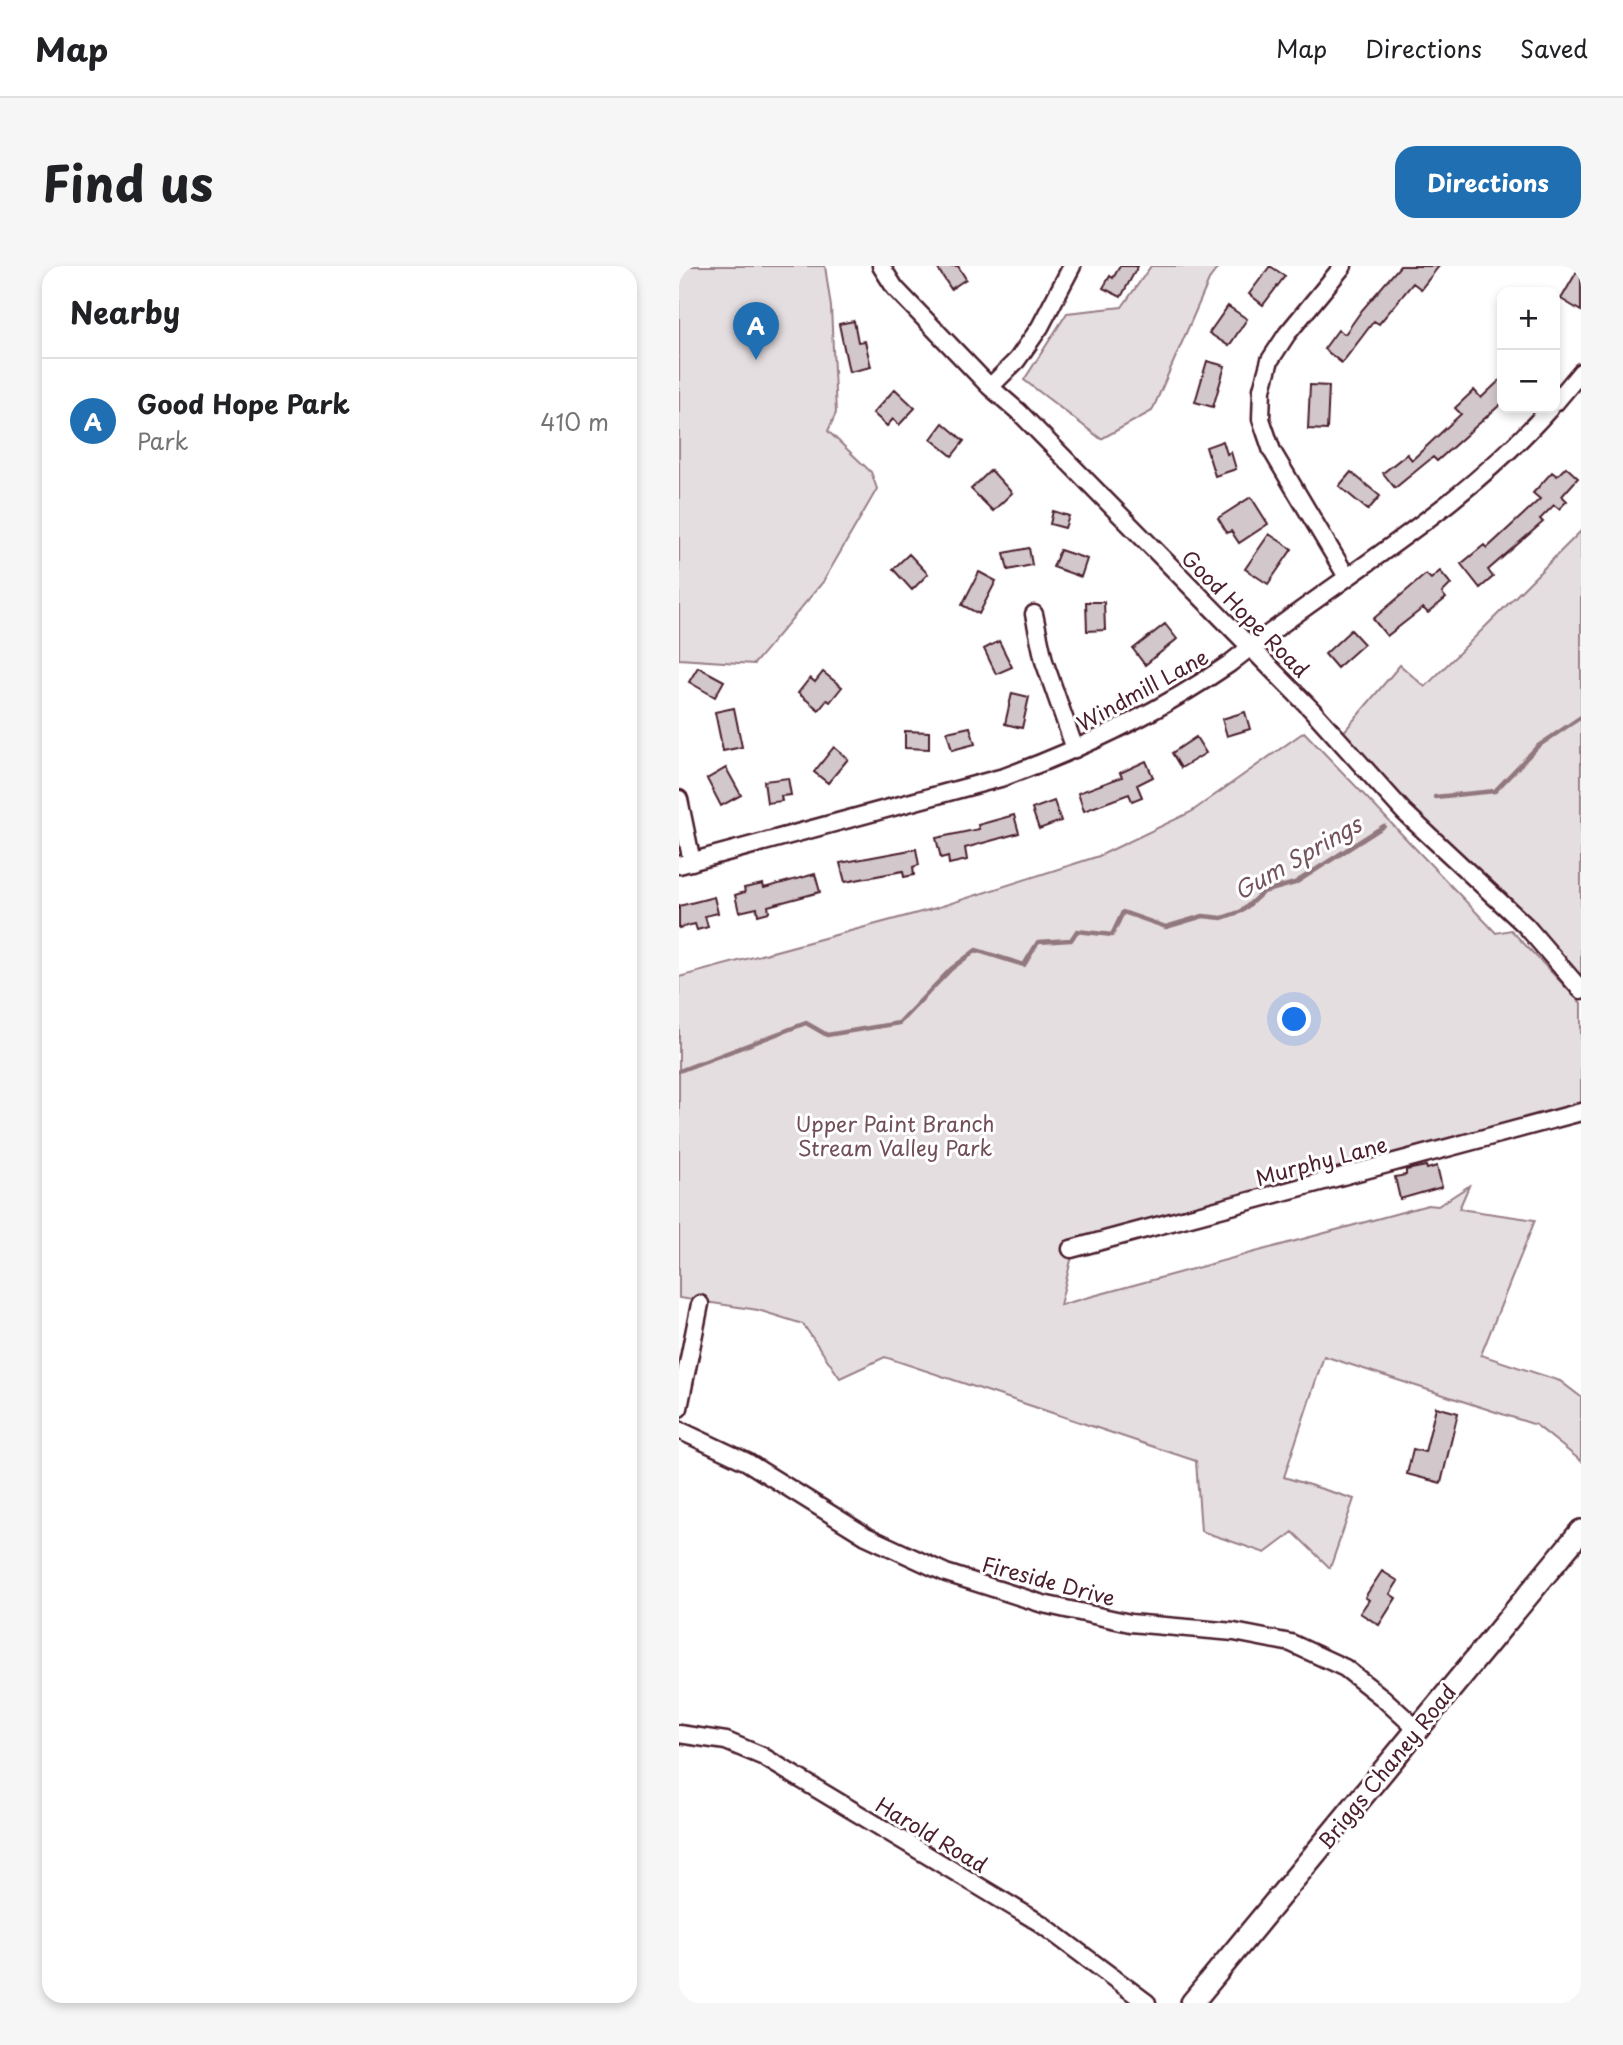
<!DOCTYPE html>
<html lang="en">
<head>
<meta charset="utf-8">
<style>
	body { margin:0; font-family:"Playpen Sans",sans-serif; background:#f6f6f6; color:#202124 }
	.controls { position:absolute; right:21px; top:21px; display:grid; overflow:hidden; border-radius:14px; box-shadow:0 4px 10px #0003 }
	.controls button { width:63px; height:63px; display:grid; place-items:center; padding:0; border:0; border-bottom:2px solid #e0e0e0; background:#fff; color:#202124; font:35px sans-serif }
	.you { position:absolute; left:616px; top:754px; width:24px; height:24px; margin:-18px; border:5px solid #fff; border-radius:50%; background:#1a73e8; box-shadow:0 0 0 10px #1a73e833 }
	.badge { display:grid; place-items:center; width:46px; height:46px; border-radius:50%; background:#1f6fb2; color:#fff; font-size:23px; font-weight:700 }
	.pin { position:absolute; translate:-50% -58px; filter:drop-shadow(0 2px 4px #0008) }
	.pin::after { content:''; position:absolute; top:37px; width:24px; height:21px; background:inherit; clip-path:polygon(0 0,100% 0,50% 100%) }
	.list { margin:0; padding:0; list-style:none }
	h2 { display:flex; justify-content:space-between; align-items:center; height:91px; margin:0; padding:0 28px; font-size:30px }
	h2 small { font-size:23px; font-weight:400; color:#757577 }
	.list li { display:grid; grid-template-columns:46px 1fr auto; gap:21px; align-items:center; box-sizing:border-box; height:126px; padding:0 28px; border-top:2px solid #e0e0e0 }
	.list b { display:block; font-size:26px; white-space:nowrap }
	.list p { margin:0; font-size:23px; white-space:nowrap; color:#757577 }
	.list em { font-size:23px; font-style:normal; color:#757577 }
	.map { position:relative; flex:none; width:902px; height:1737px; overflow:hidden; border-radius:21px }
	header { display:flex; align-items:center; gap:42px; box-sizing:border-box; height:98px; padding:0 35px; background:#fff; border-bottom:2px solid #e0e0e0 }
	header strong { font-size:33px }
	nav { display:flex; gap:38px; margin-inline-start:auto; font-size:24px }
	.intro { display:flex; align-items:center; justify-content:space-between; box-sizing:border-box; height:168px; padding:0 42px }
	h1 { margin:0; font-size:49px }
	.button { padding:18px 32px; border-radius:21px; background:#1f6fb2; color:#fff; font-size:24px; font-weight:700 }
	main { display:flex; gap:42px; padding:0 42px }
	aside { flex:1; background:#fff; border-radius:21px; box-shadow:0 4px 10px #0003 }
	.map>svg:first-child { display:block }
	.green { fill:#e5dee0; stroke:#987e86; stroke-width:2 }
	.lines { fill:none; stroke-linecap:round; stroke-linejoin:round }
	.stream { stroke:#91787e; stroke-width:4.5 }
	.building { fill:#d2c7cb; stroke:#4a1f2b; stroke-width:2 }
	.minor-casing { stroke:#4a1f2b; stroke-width:21 }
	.major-casing { stroke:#4a1f2b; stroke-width:26 }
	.minor { stroke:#fff; stroke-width:16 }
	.major { stroke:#fff; stroke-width:21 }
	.labels { text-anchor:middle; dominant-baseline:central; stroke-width:6; stroke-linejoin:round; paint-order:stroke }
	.street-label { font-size:21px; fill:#4a1f2b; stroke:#fff }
	.park-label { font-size:21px; fill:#714f58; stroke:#fff }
	.water-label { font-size:23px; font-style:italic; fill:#74535c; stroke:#fff }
</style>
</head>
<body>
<header>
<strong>Map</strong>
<nav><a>Map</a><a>Directions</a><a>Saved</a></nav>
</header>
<div class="intro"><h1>Find us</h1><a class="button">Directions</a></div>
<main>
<aside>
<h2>Nearby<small></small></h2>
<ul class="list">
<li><span class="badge">A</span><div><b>Good Hope Park</b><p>Park</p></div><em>410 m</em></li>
</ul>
</aside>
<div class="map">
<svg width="902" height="1737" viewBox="0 0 902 1737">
	<rect width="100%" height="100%" fill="#fff"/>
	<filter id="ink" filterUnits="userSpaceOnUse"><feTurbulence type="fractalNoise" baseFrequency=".0143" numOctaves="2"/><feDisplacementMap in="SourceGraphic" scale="14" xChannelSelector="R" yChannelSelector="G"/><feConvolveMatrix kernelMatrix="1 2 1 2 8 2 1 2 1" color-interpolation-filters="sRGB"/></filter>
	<g filter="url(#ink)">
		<path class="green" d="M 0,0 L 146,0 L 152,41 L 157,147 L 149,165 L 192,206 L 198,223 L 144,316 L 75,398 L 0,393 Z
			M 472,0 L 540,0 L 531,12 L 473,145 L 422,173 L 345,114 L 388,47 L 443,41 Z
			M 902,265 L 902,721 L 663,468 L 721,399 L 746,421 Z
			M 625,466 L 817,667 L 832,664 L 902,737 L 902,839 L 397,974 L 381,1039 L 749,939 L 759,940 L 790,920 L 780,943 L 856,954 L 802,1089 L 881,1115 L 902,1131 L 902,1195 L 857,1159 L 645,1090 L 605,1211 L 675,1233 L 651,1302 L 614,1266 L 586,1287 L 522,1265 L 517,1195 L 206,1091 L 161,1112 L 124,1058 L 79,1044 L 0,1032 L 0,711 L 257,642 L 420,590 L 512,546 Z"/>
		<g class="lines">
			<path class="stream" d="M 756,531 L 816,525 L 859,480 L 902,451
				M 0,805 L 127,757 L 148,769 L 220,757 L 272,703 L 297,684 L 345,699 L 359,676 L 392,674 L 398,665 L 433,669 L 444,646 L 487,661 L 524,650 L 543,652 L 563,645 L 584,626 L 616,617 L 705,560"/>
		</g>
		<path class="building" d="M 257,0 L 279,0 L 287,13 L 272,23 Z
			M 441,0 L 459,0 L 442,31 L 424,22 L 431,10 L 434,12 Z
			M 591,0 L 606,10 L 584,39 L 570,28 Z
			M 721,0 L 760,0 L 742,23 L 734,17 L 700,58 L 695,55 L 663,97 L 645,83 L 659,64 L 666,68 L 683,44 Z
			M 901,0 L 902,0 L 902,45 L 882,33 Z
			M 549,40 L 568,53 L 550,80 L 530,67 Z
			M 175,55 L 179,76 L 186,75 L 192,101 L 170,106 L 160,58 Z
			M 528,95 L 546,100 L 534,141 L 516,136 Z
			M 823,112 L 823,137 L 758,195 L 754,191 L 716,222 L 704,207 L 728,188 L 733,194 L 782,148 L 776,142 L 795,124 L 802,132 Z
			M 631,119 L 650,120 L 648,164 L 629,163 Z
			M 216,123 L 236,142 L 220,159 L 214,153 L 208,160 L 194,147 Z
			M 264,157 L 285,175 L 273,190 L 252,173 Z
			M 544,175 L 548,188 L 552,186 L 557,203 L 536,210 L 527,181 Z
			M 887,201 L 899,212 L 883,230 L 888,235 L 880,243 L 875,239 L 861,253 L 864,256 L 809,304 L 814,311 L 801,322 L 782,298 L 805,279 L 808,282 L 861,233 L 854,227 L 873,206 L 878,210 Z
			M 312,204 L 333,227 L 314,245 L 292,223 Z
			M 672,206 L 701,230 L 689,244 L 660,220 Z
			M 572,231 L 589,258 L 560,277 L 552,265 L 548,267 L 539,252 Z
			M 374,245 L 390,250 L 386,262 L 371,258 Z
			M 590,268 L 613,283 L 589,318 L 566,303 Z
			M 350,282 L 353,299 L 329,304 L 325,287 Z
			M 381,284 L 408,293 L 402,311 L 374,301 Z
			M 230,288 L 249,308 L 233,324 L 214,303 Z
			M 761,305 L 772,318 L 763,327 L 767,332 L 749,347 L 744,342 L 708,370 L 694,353 L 747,308 L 752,313 Z
			M 300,306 L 317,315 L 300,348 L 283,339 Z
			M 407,336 L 425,336 L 426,364 L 408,365 Z
			M 486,358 L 498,373 L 466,399 L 454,383 Z
			M 672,364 L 685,378 L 658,402 L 646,388 Z
			M 320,375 L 333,401 L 317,408 L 305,383 Z
			M 19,401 L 45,415 L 36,431 L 10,416 Z
			M 144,406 L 163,421 L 151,436 L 148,434 L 140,444 L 119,427 L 131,412 L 136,416 Z
			M 333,427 L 350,431 L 343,462 L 326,458 Z
			M 55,442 L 63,481 L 44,485 L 36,446 Z
			M 566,446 L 571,463 L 548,470 L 543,453 Z
			M 291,461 L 296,478 L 273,484 L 268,466 Z
			M 226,465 L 250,466 L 250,483 L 226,482 Z
			M 517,471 L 527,487 L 502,502 L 493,487 Z
			M 155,481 L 169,493 L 149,517 L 135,506 Z
			M 467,495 L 474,511 L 458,519 L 463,531 L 453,535 L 450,528 L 405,545 L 399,527 L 443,511 L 441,507 Z
			M 47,502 L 62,529 L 42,540 L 28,513 Z
			M 109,512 L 112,529 L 102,530 L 103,535 L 88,537 L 85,515 Z
			M 375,535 L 382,555 L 360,563 L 353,543 Z
			M 335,549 L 340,567 L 286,582 L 288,594 L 270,598 L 269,590 L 262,592 L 257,572 L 300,563 L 299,559 Z
			M 237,583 L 240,599 L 234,601 L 235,609 L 225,611 L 224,605 L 166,616 L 161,597 Z
			M 136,608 L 141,626 L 89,640 L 90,646 L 79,649 L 78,642 L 60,646 L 56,629 L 66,626 L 65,622 L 84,618 L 85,622 Z
			M 35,631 L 39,647 L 26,650 L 29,661 L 18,664 L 16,658 L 0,662 L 0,640 Z
			M 747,900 L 748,903 L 758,900 L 763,921 L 721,933 L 716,911 L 727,909 L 727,904 Z
			M 757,1141 L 779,1147 L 762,1217 L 728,1208 L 734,1183 L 746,1186 Z
			M 703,1305 L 719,1315 L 711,1328 L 717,1332 L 700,1359 L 681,1347 L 690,1334 L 686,1331 Z"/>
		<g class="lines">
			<defs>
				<path id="minor" d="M 202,0 L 216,22 L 311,121 L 340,146 L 633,444 L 725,546 L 847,660 L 902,724
					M 664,0 L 608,68 L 591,94 L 583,123 L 582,153 L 593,185 L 668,311
					M 311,121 L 338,94 L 361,61 L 393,0
					M 876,137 L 902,106
					M 355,348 L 365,395 L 396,483
					M 0,533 L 13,596
					M 0,599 L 325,511 C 405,482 480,446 550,398 C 657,313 781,245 871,142
					M 392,983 L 902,846
					M 0,1142 L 21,1038
					M 0,1164 L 68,1196 L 187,1270 L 267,1307 L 364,1338 L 451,1357 L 555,1366 L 612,1377 L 666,1402 L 704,1432 L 738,1463
					M 0,1468 L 47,1475 L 83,1490 L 361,1657 L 468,1737"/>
				<path id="major" d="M 513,1737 L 902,1265"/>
			</defs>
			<use href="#minor" class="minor-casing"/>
			<use href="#major" class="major-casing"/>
			<use href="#minor" class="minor"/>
			<use href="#major" class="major"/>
		</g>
	</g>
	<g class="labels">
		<g class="street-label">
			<text transform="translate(567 347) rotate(45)">Good Hope Road</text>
			<text transform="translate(463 423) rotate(-29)">Windmill Lane</text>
			<text transform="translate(642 894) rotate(-15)">Murphy Lane</text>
			<text transform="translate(370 1314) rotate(15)">Fireside Drive</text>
			<text transform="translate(707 1500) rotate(-51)">Briggs Chaney Road</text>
			<text transform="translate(253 1568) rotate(31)">Harold Road</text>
		</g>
		<g class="park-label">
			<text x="216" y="857">Upper Paint Branch<tspan x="216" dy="24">Stream Valley Park</tspan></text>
		</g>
		<g class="water-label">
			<text transform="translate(618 591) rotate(-30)">Gum Springs</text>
		</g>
	</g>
</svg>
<div class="controls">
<button>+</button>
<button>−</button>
</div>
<div class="you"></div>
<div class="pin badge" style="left:77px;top:94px">A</div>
</div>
</main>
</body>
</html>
